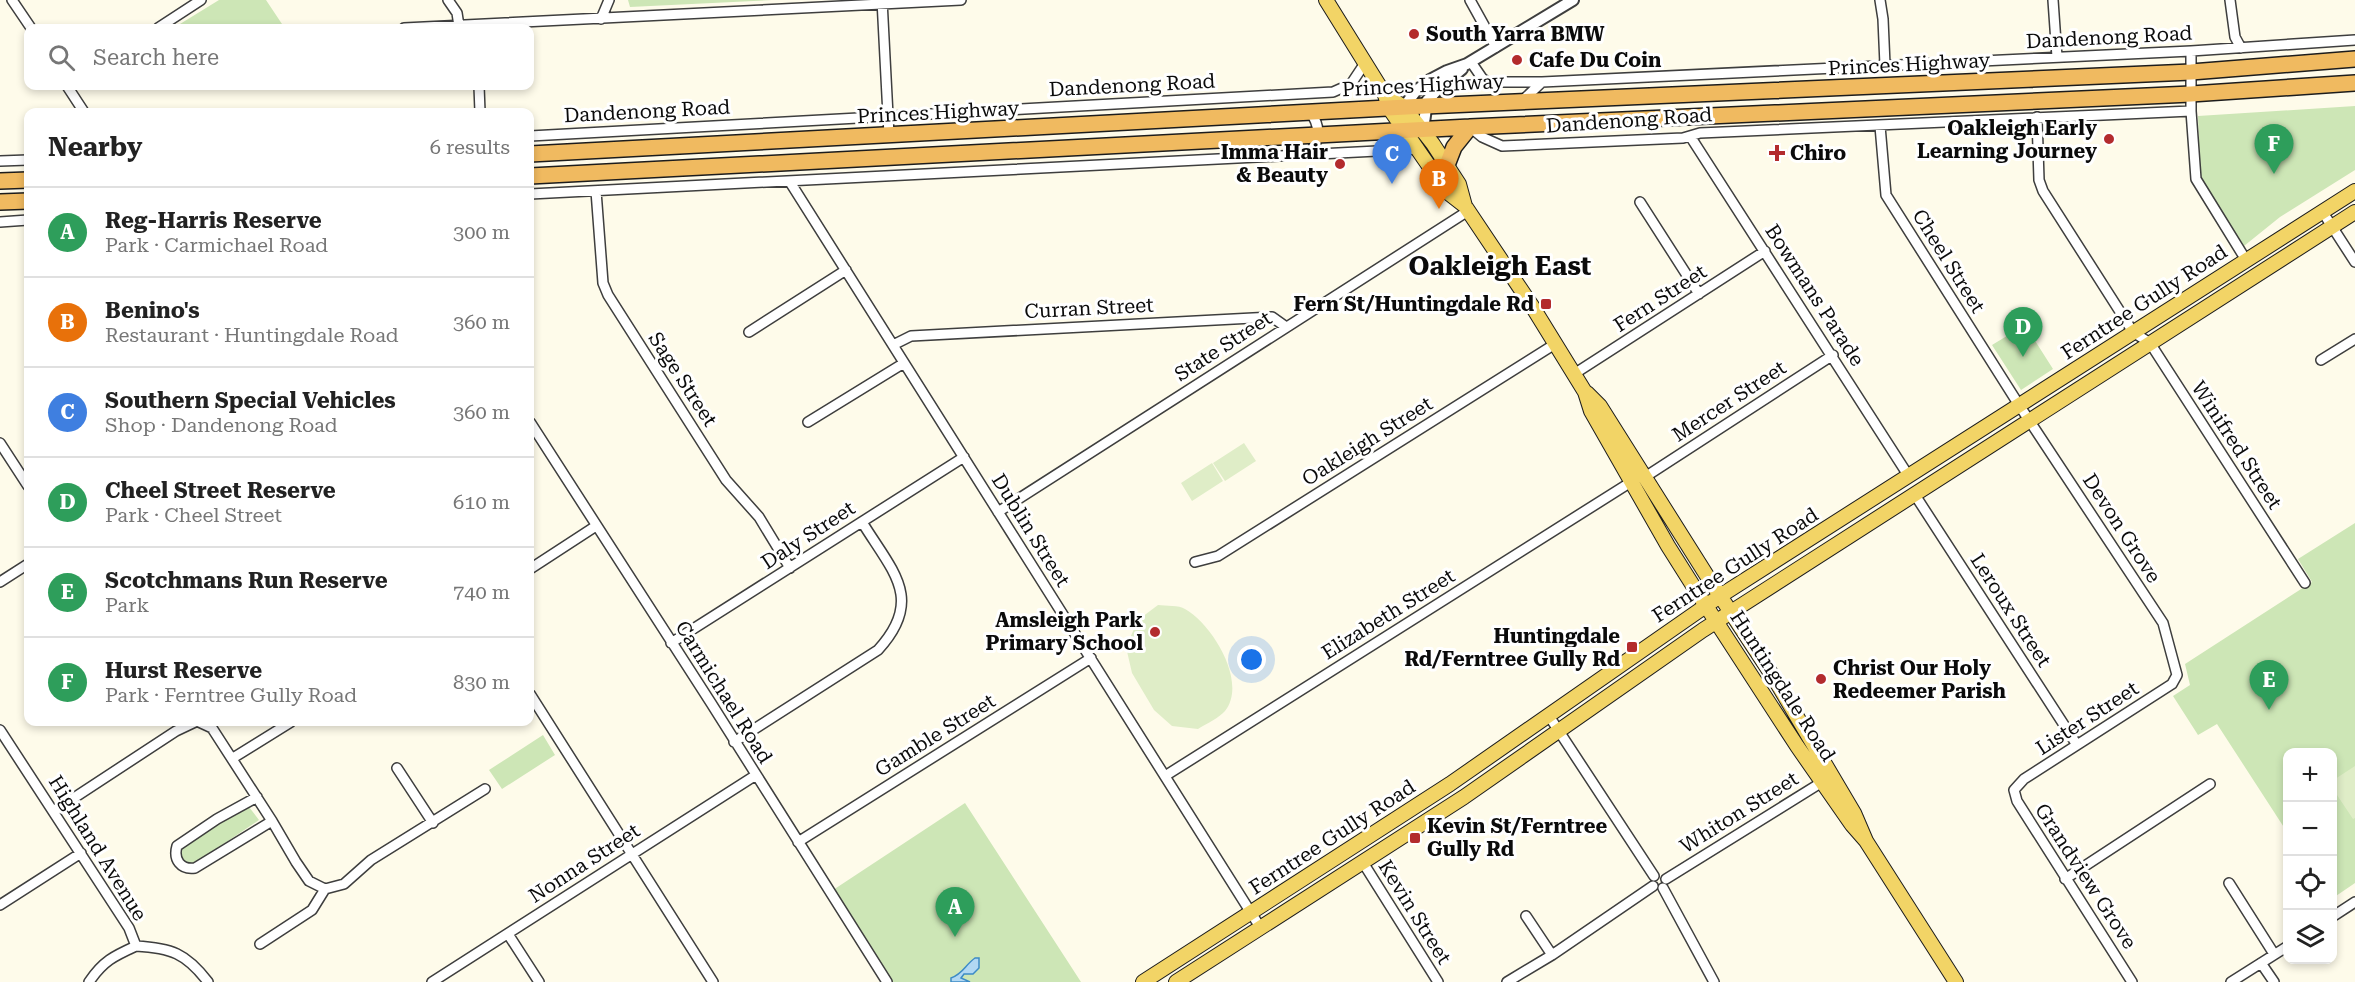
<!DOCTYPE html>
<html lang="en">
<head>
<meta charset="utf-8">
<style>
	body { margin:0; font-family:"Roboto Serif",serif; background:#f2f2f2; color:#222 }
	.controls { position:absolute; right:18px; bottom:18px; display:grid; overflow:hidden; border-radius:12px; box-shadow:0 3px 9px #0003 }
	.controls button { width:54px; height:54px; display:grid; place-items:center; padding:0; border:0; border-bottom:2px solid #e0e0e0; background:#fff; color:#222; font:30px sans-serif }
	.you { position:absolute; left:1252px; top:660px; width:21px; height:21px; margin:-15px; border:4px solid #fff; border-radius:50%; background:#1a73e8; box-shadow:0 0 0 9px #1a73e833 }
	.badge { display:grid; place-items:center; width:39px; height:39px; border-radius:50%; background:#2563eb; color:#fff; font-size:20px; font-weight:700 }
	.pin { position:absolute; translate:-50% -50px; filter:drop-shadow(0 2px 3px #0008) }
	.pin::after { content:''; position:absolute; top:32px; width:21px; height:18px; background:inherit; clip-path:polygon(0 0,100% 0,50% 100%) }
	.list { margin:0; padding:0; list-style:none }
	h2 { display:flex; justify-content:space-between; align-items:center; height:78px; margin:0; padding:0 24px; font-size:26px }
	h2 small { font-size:20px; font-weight:400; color:#767676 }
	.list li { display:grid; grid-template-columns:39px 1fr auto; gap:18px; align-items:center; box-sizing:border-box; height:90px; padding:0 24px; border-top:2px solid #e0e0e0 }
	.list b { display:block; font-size:22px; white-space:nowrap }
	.list p { margin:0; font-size:20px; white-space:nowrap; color:#767676 }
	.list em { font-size:20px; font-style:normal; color:#767676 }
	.icon { flex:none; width:33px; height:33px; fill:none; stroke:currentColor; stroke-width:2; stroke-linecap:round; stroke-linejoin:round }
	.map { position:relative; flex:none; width:2355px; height:982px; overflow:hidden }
	.search { position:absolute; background:#fff; box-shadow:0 3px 9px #0003; left:24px; top:24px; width:510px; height:66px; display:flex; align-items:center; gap:15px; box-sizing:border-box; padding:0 21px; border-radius:12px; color:#767676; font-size:22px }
	.panel { position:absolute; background:#fff; box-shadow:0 3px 9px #0003; left:24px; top:108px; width:510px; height:618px; border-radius:12px }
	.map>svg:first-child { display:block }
	.green { fill:#cde6b6 }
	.pitch { fill:#dfedc7 }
	.water { fill:#b1d8f3; stroke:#3c8bc6; stroke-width:1.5 }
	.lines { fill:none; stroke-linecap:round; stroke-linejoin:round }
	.minor-casing { stroke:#3e3e3e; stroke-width:12 }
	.tertiary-casing { stroke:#3e3e3e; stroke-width:14 }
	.primary-casing { stroke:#1c1c1c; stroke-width:16 }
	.trunk-casing { stroke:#1c1c1c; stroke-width:18 }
	.minor { stroke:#fff; stroke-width:9 }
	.tertiary { stroke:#fff; stroke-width:10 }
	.primary { stroke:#f2d466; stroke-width:14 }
	.trunk { stroke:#f0ba60; stroke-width:15 }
	.poi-dot { fill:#b32b2d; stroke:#fff; stroke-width:2 }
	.labels { text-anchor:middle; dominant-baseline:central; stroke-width:6; stroke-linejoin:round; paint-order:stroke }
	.poi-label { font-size:20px; font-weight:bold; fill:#0b0b0b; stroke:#fff; text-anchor:start }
	.street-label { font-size:20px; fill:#0b0b0b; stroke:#fff }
	.district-label { font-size:26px; font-weight:bold; fill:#0b0b0b; stroke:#fff }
</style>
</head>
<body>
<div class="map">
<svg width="2355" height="982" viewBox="0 0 2355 982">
	<rect width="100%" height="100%" fill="#fefbea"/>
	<path class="green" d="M 219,0 L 266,0 L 282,24 L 224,28 L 181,28 L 180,24 Z
		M 628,0 L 772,0 L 630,7 Z
		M 2355,106 L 2355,170 L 2280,217 L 2244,246 L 2200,178 L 2198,116 Z
		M 2025,325 L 2053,369 L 2021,390 L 1992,345 Z
		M 2355,523 L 2355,883 L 2333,898 L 2332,752 L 2288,752 L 2287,832 L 2217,724 L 2198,735 L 2173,696 L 2190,685 L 2185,664 L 2312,582 L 2298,559 Z
		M 543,735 L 555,755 L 502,789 L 489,770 Z
		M 965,803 L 1081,982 L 887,982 L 830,892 Z
		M 249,807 L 259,820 L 197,862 L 188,865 L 182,862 L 179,855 L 181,848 L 230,816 Z"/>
	<path class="pitch" d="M 1244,443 L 1256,461 L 1225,481 L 1213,463 Z
		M 1212,463 L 1223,481 L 1192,501 L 1181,483 Z
		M 1158,605 C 1166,606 1179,605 1185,609 C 1212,624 1248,682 1225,711 C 1219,718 1206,724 1198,729 L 1172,726 L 1154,710 L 1132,673 L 1126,647 L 1138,620 Z
		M 2355,766 L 2355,818 L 2353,819 L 2333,789 L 2332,781 Z"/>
	<path class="water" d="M 975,958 L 979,958 L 979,968 L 973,974 L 964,974 L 961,978 L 970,982 L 951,982 L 951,978 C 963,974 965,965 975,958 Z"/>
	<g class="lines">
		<defs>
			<path id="minor" d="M 12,0 L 31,28
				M 448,0 L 457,13 L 459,26
				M 882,0 L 889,135
				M 1470,0 L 1496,47
				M 1880,0 L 1883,19 L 1885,65
				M 2053,0 L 2057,57
				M 2230,0 L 2235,37 L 2241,48
				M 601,19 L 609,0
				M 158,28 L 201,0
				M 404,28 L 961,0
				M 2191,51 L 2191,111 L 2196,179 L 2246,260
				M 1471,62 L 1482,78 L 1487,82 L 1542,82 L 2191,51 L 2355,40
				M 67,86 L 84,112
				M 479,86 L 480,112
				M 1521,102 L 1542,82
				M 2037,117 L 2039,180 L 2043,191 L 2133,332 L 2150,343 L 2305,583
				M 1880,126 L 1886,195 L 2019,405 L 2163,623 L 2177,675 L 2172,684 L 2024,779 L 2014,790 L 2017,801 L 2132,982
				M 1470,127 L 1482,137 L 1502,146 L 1683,138 L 1700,133 L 2191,111
				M 530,136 L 1333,92 L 1351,84 L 1365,63
				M 1690,136 L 1908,475
				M 1309,154 C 1320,140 1321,126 1310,112
				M 0,161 L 28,160
				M 790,182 L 1260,927
				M 596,191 L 603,283 L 608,295 L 726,480 L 759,517 L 790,568
				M 530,194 L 1416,149
				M 1640,202 L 1699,294
				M 2322,211 L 2355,262
				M 0,222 L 28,220
				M 749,332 L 846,270
				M 893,345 L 911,336 L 1272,317 L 1286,327
				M 2321,360 L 2355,339
				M 1574,374 L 1765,251
				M 530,422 L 711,703 L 887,982
				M 808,422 L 904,363
				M 0,443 L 28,486
				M 1645,477 L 1833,355
				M 1915,495 L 2077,745
				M 998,512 L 1468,211
				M 1195,562 L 1218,556 L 1555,344
				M 530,569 L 596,526
				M 0,582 L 28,564
				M 671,643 L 964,457
				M 530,694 L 713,982
				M 1549,716 L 1654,876
				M 199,722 L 212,728 L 272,821 L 296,862 L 309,881 L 325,889
				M 0,730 L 129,928 L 136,946 C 171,948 186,953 208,982
				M 734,742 L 878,650 C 925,599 892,571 862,522
				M 233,758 L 291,722
				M 397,768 L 433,823
				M 1165,776 L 1631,482
				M 257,797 L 217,819 L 177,846 C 173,860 181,870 195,868 L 272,821
				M 54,811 L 176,731 L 195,722
				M 798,842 L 1091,658
				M 1362,861 L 1438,982
				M 1666,879 L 1827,779
				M 2065,879 L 2210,784
				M 2229,883 L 2274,954
				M 1663,888 L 1714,982
				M 0,905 L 81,853
				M 1526,916 L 1552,955
				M 2332,917 L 2355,902
				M 508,934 L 539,982
				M 260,944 L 312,910 L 325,889 L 344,884 L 371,860 L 485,789
				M 2261,963 L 2274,982
				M 89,982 C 103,961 114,956 136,946
				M 432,982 L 756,775
				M 1507,982 L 1552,955 L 1653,886
				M 2231,982 L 2288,946"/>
			<path id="tertiary" d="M 1404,107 L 1415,92 L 1430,80 L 1447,71 L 1467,64 L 1573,0
				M 1423,130 L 1427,101 L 1438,89 L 1462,69"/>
			<path id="primary" d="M 1326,0 L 1385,95 L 1389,108 L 1447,192 L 1465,206
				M 1385,95 L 1404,107 L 1433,144 L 1459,184 L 1465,206 L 1532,306 L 1585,392 L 1591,411 L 1668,546 L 1697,592 L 1797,746 L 1852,825 L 1866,841
				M 1587,393 L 1600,406 L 1709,579 L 1774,678 L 1854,813 L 1866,841 L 1956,982
				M 1143,982 L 1450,784 L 1720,596 L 2355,191
				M 1176,982 L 1464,797 L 1703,630 L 2355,212"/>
			<path id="trunk" d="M 530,154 L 1425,106 L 2191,72 L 2355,59
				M 1447,165 L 1454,147 L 1470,127
				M 530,176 L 1470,127 L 2191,94 L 2355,83
				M 0,181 L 28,180
				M 0,202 L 28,201"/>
		</defs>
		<use href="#minor" class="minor-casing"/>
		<use href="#tertiary" class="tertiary-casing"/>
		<use href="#primary" class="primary-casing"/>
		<use href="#trunk" class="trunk-casing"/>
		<use href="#minor" class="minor"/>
		<use href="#tertiary" class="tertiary"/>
		<use href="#primary" class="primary"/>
		<use href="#trunk" class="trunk"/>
	</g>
	<g class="poi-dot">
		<circle cx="1414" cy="34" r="6"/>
		<circle cx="1517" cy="60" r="6"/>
		<circle cx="2109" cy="139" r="6"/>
		<path d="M1774 144h6v6h6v6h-6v6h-6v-6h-6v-6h6z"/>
		<circle cx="1340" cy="164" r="6"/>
		<rect x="1540" y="298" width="12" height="12" rx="3"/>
		<circle cx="1155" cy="632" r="6"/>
		<rect x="1626" y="641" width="12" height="12" rx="3"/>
		<circle cx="1821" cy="679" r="6"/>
		<rect x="1409" y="832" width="12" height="12" rx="3"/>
	</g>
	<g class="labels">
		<g class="poi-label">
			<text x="1426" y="34">South Yarra BMW</text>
			<text x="1529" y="60">Cafe Du Coin</text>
			<text x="2097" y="128" text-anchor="end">Oakleigh Early<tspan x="2097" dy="23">Learning Journey</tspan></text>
			<text x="1328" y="152" text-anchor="end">Imma Hair<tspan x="1328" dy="23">&amp; Beauty</tspan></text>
			<text x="1790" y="153">Chiro</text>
			<text x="1534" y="304" text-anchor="end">Fern St/Huntingdale Rd</text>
			<text x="1143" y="620" text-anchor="end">Amsleigh Park<tspan x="1143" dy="23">Primary School</tspan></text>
			<text x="1620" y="636" text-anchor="end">Huntingdale<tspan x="1620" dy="23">Rd/Ferntree Gully Rd</tspan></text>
			<text x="1833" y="668">Christ Our Holy<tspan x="1833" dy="23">Redeemer Parish</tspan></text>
			<text x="1427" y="826">Kevin St/Ferntree<tspan x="1427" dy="23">Gully Rd</tspan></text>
		</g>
		<g class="street-label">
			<text transform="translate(2109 37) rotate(-3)">Dandenong Road</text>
			<text transform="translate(1909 64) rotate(-3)">Princes Highway</text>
			<text transform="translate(1132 85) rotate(-3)">Dandenong Road</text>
			<text transform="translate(1423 85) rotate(-3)">Princes Highway</text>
			<text transform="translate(647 111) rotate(-3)">Dandenong Road</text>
			<text transform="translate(938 112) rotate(-3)">Princes Highway</text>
			<text transform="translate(1629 120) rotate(-4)">Dandenong Road</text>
			<text transform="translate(1949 261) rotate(58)">Cheel Street</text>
			<text transform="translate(1815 295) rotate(57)">Bowmans Parade</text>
			<text transform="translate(1660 298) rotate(-33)">Fern Street</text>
			<text transform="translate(2144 302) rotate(-33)">Ferntree Gully Road</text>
			<text transform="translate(1089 308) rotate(-3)">Curran Street</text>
			<text transform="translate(1223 346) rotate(-33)">State Street</text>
			<text transform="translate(683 379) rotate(57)">Sage Street</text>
			<text transform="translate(1729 401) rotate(-33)">Mercer Street</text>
			<text transform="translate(1367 441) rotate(-32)">Oakleigh Street</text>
			<text transform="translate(2237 445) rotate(57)">Winifred Street</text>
			<text transform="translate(2122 528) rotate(57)">Devon Grove</text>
			<text transform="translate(1031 530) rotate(58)">Dublin Street</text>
			<text transform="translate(808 535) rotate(-33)">Daly Street</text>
			<text transform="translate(1735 565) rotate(-33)">Ferntree Gully Road</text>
			<text transform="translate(2011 610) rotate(57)">Leroux Street</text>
			<text transform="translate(1388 614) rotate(-32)">Elizabeth Street</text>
			<text transform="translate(1783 686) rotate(57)">Huntingdale Road</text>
			<text transform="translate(724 692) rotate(58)">Carmichael Road</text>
			<text transform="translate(2087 718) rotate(-33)">Lister Street</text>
			<text transform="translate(935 735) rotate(-32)">Gamble Street</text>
			<text transform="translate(1739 812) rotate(-32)">Whiton Street</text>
			<text transform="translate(1332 837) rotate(-33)">Ferntree Gully Road</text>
			<text transform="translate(98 848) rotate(58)">Highland Avenue</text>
			<text transform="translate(584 863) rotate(-33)">Nonna Street</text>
			<text transform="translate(2086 876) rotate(57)">Grandview Grove</text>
			<text transform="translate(1415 912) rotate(58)">Kevin Street</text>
		</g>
		<g class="district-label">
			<text x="1500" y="266">Oakleigh East</text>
		</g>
	</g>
</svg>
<div class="controls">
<button>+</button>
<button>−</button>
<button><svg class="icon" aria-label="locate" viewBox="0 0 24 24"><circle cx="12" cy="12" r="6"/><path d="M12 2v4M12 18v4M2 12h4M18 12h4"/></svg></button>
<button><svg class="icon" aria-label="layers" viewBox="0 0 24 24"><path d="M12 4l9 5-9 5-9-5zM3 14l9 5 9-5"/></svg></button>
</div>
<div class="you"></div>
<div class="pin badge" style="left:955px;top:937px;background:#2e9e5b">A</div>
<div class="pin badge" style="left:1439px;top:209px;background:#e8710a">B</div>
<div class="pin badge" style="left:1392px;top:184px;background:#3f7fe0">C</div>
<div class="pin badge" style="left:2023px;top:357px;background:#2e9e5b">D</div>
<div class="pin badge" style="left:2269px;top:710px;background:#2e9e5b">E</div>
<div class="pin badge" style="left:2274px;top:174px;background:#2e9e5b">F</div>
<div class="search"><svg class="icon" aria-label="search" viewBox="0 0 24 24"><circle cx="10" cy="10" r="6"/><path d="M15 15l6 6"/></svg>Search here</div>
<section class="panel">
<h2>Nearby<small>6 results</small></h2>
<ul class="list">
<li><span class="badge" style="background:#2e9e5b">A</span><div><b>Reg-Harris Reserve</b><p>Park · Carmichael Road</p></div><em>300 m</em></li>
<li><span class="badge" style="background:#e8710a">B</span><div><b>Benino's</b><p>Restaurant · Huntingdale Road</p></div><em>360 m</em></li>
<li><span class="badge" style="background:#3f7fe0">C</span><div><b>Southern Special Vehicles</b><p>Shop · Dandenong Road</p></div><em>360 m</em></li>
<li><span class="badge" style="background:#2e9e5b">D</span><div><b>Cheel Street Reserve</b><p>Park · Cheel Street</p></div><em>610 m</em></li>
<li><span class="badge" style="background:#2e9e5b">E</span><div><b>Scotchmans Run Reserve</b><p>Park</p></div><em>740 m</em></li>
<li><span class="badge" style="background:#2e9e5b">F</span><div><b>Hurst Reserve</b><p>Park · Ferntree Gully Road</p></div><em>830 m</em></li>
</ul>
</section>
</div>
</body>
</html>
